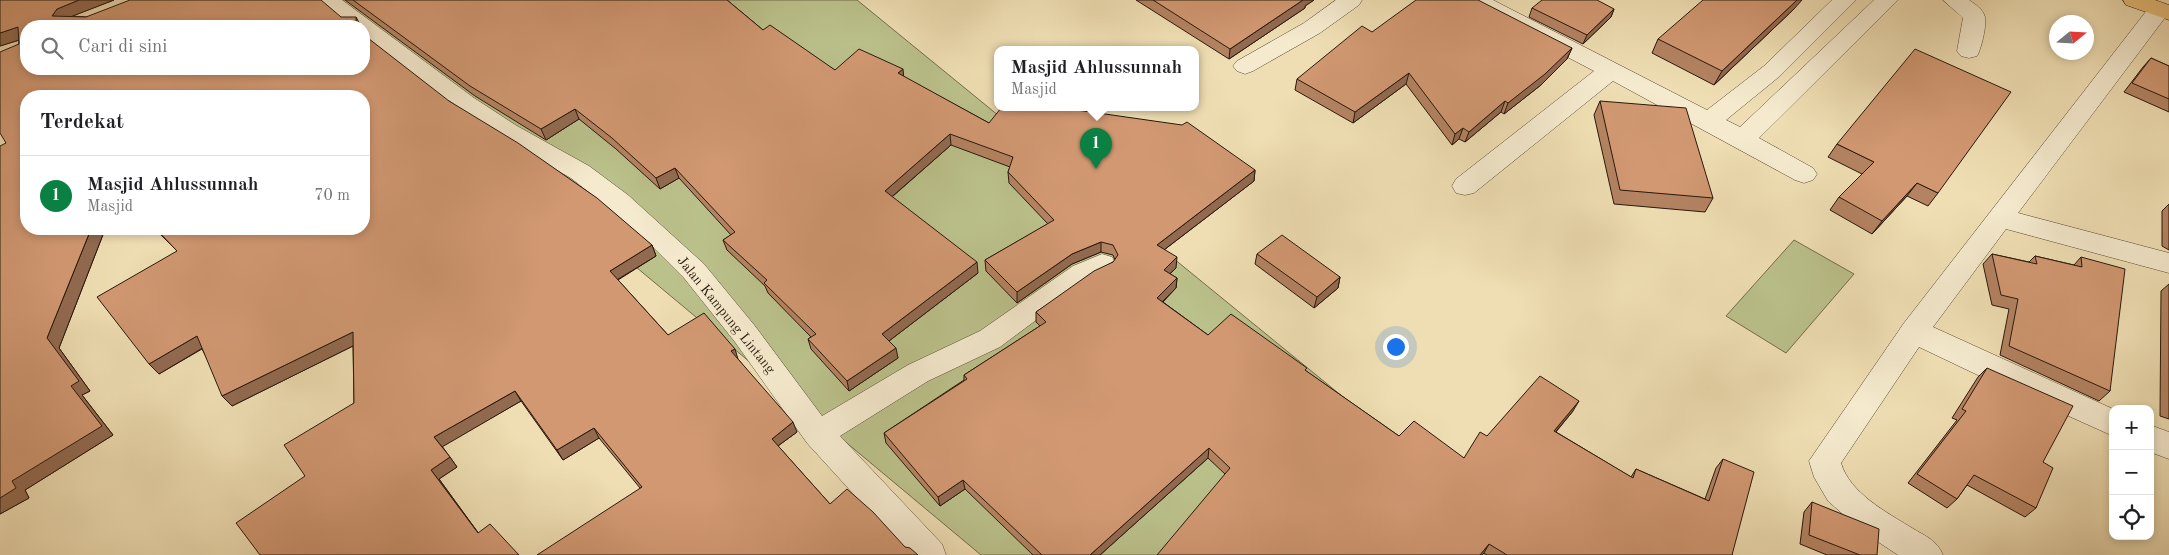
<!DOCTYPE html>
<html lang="id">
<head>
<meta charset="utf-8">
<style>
	body { margin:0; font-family:"Old Standard TT",serif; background:#f6f6f6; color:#202124 }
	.controls { position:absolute; right:15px; bottom:15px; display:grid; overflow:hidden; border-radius:10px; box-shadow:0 2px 8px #0003 }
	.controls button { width:45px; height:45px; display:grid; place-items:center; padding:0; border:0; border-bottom:1px solid #e0e0e0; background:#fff; color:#202124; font:25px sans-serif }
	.compass { position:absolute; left:2049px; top:15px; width:45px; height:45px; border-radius:50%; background:#fff; box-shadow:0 2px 8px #0003; rotate:72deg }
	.you { position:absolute; left:1395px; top:346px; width:18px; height:18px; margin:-12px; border:4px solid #fff; border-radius:50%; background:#1a73e8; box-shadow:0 0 0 8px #1a73e833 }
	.badge { display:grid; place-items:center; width:32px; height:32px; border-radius:50%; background:#0b8043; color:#fff; font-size:16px; font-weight:700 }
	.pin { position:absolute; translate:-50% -41px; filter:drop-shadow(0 1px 2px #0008) }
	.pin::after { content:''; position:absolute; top:26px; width:18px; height:15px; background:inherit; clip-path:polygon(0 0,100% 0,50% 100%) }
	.popup { position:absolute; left:994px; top:46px; width:205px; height:65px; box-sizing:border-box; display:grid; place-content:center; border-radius:10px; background:#fff; filter:drop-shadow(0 1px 4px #0005); font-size:16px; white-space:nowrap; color:#757577 }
	.popup b { font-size:19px; color:#202124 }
	.popup::after { content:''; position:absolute; left:50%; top:100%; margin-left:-10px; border:10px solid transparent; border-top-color:#fff }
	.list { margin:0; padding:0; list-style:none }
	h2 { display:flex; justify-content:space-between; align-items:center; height:65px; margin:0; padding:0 20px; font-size:21px }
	h2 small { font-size:16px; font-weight:400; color:#757577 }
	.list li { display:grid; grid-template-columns:32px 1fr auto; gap:15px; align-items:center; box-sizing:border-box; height:80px; padding:0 20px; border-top:1px solid #e0e0e0 }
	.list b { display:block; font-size:19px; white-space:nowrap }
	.list p { margin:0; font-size:16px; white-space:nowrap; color:#757577 }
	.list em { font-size:16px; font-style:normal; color:#757577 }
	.icon { flex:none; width:28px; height:28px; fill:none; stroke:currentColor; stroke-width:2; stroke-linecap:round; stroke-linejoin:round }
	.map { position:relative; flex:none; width:2169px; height:555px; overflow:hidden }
	.search { position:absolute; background:#fff; box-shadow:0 2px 8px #0003; left:20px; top:20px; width:350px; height:55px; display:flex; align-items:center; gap:12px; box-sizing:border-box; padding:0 18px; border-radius:20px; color:#757577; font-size:19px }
	.panel { position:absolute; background:#fff; box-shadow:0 2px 8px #0003; left:20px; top:90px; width:350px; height:145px; border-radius:20px }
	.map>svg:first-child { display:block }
	.green { fill:#bbc18b; stroke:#726c4b }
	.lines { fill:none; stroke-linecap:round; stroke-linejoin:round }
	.minor-casing { stroke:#5a4a35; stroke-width:1 }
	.major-casing { stroke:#28180b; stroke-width:1 }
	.minor { fill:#f5eace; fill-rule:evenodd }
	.major { fill:#e8bf7a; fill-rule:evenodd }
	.wall { fill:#b48362; stroke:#28180b }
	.shaded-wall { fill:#926a50; stroke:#28180b }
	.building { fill:#d19872; stroke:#28180b }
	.labels { text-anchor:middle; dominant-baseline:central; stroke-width:4; stroke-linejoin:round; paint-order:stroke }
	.street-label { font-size:14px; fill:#28180b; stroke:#f5eace }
</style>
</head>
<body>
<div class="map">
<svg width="2169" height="555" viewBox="0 0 2169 555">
	<rect width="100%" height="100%" fill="#efdeb3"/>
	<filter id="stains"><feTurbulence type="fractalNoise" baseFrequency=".004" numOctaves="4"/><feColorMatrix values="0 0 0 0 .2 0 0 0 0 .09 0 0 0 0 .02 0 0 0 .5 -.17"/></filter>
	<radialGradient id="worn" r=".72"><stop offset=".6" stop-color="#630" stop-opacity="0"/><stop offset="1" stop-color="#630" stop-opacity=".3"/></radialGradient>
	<path class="green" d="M 316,0 L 857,0 L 1435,472 L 1549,555 L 981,555 L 364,40 L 364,26 L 347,26 Z
		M 1794,240 L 1854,274 L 1786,353 L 1726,316 Z"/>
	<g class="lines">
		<defs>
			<path id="minor" d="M 317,0 L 342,0 L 474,98 L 517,126 L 589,166 L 628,195 L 704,264 L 755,326 L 822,416 L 908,365 L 980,331 L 1073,266 L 1102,254 L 1112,257 L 1116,264 L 1112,271 L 1093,280 L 1055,306 L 1000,347 L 928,381 L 840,436 L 942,544 L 946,555 L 909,555 L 807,443 L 735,342 L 684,278 L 653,247 L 610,209 L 571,178 L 499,138 L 456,110 L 364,39 L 364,26 L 348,26 Z
				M 1336,0 L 1362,0 L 1359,5 L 1320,33 L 1253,71 L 1245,74 L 1237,71 L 1233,66 L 1237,61 L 1304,23 Z
				M 1465,0 L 1493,0 L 1707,110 L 1764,66 L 1832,0 L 1856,0 L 1780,76 L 1726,120 L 1740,127 L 1874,0 L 1898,0 L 1759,138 L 1813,168 L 1817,174 L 1813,180 L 1804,183 L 1795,180 L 1613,81 L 1474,193 L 1465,195 L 1456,193 L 1452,186 L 1456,179 L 1594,71 L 1468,5 Z
				M 1943,0 L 1969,0 C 1975,4 1983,9 1985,17 C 1987,25 1981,50 1977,56 L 1969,58 L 1961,56 L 1957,51 L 1963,18 Z
				M 2159,3 L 2167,5 L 2169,8 L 2167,15 L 2018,213 L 2169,253 L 2169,273 L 2006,229 L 1933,327 L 2113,409 L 2113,436 L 1984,378 L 1919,347 L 1841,463 C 1850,493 1886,512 1912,528 C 1925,536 1937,540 1943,555 L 1898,555 L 1863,532 L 1828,501 L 1814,477 L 1809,461 L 1904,323 L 2151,5 Z
				M 2150,425 L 2169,432 L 2169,459 L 2150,452 Z"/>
			<path id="major" d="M 2123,0 L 2155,0 L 2169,5 L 2169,20 L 2126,5 Z"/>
		</defs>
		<use href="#minor" class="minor-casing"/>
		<use href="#major" class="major-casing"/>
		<use href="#minor" class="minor"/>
		<use href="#major" class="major"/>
	</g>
	<path class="wall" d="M 0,0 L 114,0 L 72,16 L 86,17 L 321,0 L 26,26 L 449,101 L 652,245 L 656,256 L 618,280 L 668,335 L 738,359 L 797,432 L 778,446 L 830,504 L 918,555 L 640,488 L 599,438 L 563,460 L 521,401 L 442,446 L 457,467 L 439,479 L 478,533 L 519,555 L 305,476 L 354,403 L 353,346 L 232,406 L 202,349 L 159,374 L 177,251 L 155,229 L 364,229 L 364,96 L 104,232 L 59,348 L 90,391 L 82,395 L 113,435 L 25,490 L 29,498 L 0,514 L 6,143 L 19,44 L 19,40 L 0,46 Z
		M 345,0 L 727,0 L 763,30 L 835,70 L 904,77 L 989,123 L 1255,170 L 1254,181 L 1164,250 L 1176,268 L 1170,274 L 1177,278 L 1176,288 L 1163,302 L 1208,335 L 1306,371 L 1399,436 L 1464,458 L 1487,436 L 1573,411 L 1556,432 L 1631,477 L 1636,469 L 1705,499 L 1716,468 L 1723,459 L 1732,555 L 1487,555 L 1484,553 L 1225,474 L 1208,458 L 1100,555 L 1033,555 L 965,489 L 940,506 L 886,443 L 884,433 L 964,380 L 964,375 L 1040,326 L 1036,322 L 1036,312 L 1113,262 L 1115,260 L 1113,255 L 1101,252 L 1072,264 L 1017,303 L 986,271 L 985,260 L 1048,224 L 1009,183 L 1008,172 L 1010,167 L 951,145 L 892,197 L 978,273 L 889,341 L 898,358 L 849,391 L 811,349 L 808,339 L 811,337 L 768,293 L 765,286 L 727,250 L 723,240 L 731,235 L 679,178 L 660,189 L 616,149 L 579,119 L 546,140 L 475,96 Z
		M 1136,0 L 1314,0 L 1305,6 L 1305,8 L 1229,59 Z
		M 1532,8 L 1614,9 L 1611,17 L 1583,44 L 1529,17 Z
		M 1794,9 L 1714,85 L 1652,53 L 1658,39 Z
		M 1372,32 L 1572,48 L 1567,59 L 1541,85 L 1504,114 L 1501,112 L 1465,142 L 1459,139 L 1452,145 L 1406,84 L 1353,123 L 1295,90 L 1297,79 Z
		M 2151,58 L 2169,66 L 2169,112 L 2124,92 L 2143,67 Z
		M 1600,101 L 1713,198 L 1705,212 L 1614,204 L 1594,115 Z
		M 1837,144 L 1938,193 L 1928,206 L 1907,196 L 1872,234 L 1830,210 L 1839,197 L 1862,174 L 1828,157 Z
		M 2169,204 L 2169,250 L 2162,246 L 2162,211 Z
		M 1257,254 L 1340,277 L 1338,288 L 1314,308 L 1255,264 Z
		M 1992,254 L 2029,262 L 2035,256 L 2074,265 L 2081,257 L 2110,391 L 2099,401 L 2000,355 L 2009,309 L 1992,305 L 1983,264 Z
		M 2169,284 L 2169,419 L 2160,416 L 2161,291 Z
		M 1987,368 L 2043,462 L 2036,508 L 2025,517 L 1967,485 L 1957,499 L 1947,508 L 1908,483 L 1957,420 L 1952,418 L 1978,377 Z
		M 1812,502 L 1877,555 L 1827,555 L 1800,544 L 1804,512 Z"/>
	<path class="shaded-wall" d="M 79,0 L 114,0 L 65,19 L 52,16 L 57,9 Z
		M 1303,0 L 1314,0 L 1305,6 L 1305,8 L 1229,59 L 1230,49 Z
		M 1797,0 L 1802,0 L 1794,9 L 1714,85 L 1722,71 Z
		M 1614,9 L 1611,17 L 1583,44 L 1587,35 Z
		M 356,17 L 361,26 L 356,26 Z
		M 18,27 L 26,38 L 0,46 L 0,33 Z
		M 1572,48 L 1567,59 L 1541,85 L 1504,114 L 1508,103 Z
		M 903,69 L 904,80 L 898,73 Z
		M 1409,73 L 1406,84 L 1353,123 L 1355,112 Z
		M 1505,101 L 1501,112 L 1465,142 L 1469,132 Z
		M 575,109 L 579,119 L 546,140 L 541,129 Z
		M 1463,128 L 1459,139 L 1452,145 L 1455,134 Z
		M 950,134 L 951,145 L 887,201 L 885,191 Z
		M 675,168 L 679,178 L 660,189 L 656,178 Z
		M 1255,170 L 1254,181 L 1156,256 L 1157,245 Z
		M 1917,183 L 1907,196 L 1872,234 L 1882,221 Z
		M 91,229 L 114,229 L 104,232 L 59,348 L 90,391 L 82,395 L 113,435 L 25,490 L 29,498 L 0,514 L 0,498 L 12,481 L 71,386 L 47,338 Z
		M 1101,242 L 1101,252 L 1072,264 L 1017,303 L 1017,292 L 1072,254 Z
		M 652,245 L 656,256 L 615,281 L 610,271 Z
		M 1177,257 L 1176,268 L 1163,280 L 1164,270 Z
		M 977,262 L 978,273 L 885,344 L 882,334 Z
		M 1340,277 L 1338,288 L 1314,308 L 1317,297 Z
		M 1177,278 L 1176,288 L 1156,308 L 1157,298 Z
		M 353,332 L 361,342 L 232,406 L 222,396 Z
		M 197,336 L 206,346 L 159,374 L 149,364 Z
		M 896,348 L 898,358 L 849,391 L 847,381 Z
		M 735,349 L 738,359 L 734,361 L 731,351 Z
		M 515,391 L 521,401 L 442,447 L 434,437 Z
		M 1579,401 L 1573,411 L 1548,441 L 1554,431 Z
		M 793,422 L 797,432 L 775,448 L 772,439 Z
		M 594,428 L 599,438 L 563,460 L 557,450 Z
		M 1209,448 L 1208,458 L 1100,555 L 1090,555 Z
		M 450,457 L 457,467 L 439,479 L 485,542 L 431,470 Z
		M 963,480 L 965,489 L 940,506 L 938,497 Z
		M 1489,544 L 1484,553 L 1482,555 L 1480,555 Z"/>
	<path class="building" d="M 0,0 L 79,0 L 57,9 L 52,16 L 86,17 L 130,0 L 321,0 L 341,17 L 356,17 L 356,26 L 26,26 L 26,69 L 364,69 L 364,35 L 449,101 L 518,143 L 597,198 L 652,245 L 610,271 L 668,335 L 704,313 L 735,349 L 731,351 L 793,422 L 772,439 L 830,504 L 847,489 L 873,512 L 905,547 L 910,548 L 918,555 L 537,555 L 642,487 L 594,428 L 557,450 L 515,391 L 434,437 L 450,457 L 431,470 L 478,533 L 490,524 L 519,555 L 260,555 L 236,523 L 305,476 L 284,445 L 354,403 L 353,332 L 222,396 L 197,336 L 149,364 L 97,297 L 177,251 L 156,229 L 364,229 L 364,96 L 26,96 L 26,229 L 91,229 L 47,338 L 79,381 L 71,386 L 102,426 L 12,481 L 16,488 L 0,498 L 0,146 L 6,143 L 0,133 L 0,52 L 19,44 L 18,27 L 0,33 Z
		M 353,0 L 727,0 L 763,30 L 770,25 L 835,70 L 859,49 L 903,69 L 898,73 L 989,123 L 1001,108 L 1026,108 L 1030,109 L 1030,108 L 1063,108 L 1182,125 L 1187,122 L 1255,170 L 1157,245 L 1177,257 L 1164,270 L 1177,278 L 1157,298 L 1208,335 L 1231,314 L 1307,368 L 1305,370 L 1399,436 L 1414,421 L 1464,458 L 1480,432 L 1487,436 L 1540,376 L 1579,401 L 1554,431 L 1633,478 L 1636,469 L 1709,501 L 1723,459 L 1754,472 L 1732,555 L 1507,555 L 1489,544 L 1480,555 L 1157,555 L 1230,468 L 1209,448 L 1090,555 L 1042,555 L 963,480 L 938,497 L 884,433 L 967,379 L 964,375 L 1046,322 L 1036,312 L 1094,271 L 1113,262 L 1118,255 L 1113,245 L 1101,242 L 1072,254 L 1017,292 L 985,260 L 1054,220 L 1008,172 L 1013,157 L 950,134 L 885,191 L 977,262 L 882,334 L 896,348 L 847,381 L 808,339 L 816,334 L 764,283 L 767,280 L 723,240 L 735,232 L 675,168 L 656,178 L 612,138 L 575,109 L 541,129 L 470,86 Z
		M 1153,0 L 1303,0 L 1230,49 Z
		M 1416,0 L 1478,0 L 1572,48 L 1545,74 L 1508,103 L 1505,101 L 1469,132 L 1463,128 L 1455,134 L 1409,73 L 1355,112 L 1297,79 L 1362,26 L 1372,32 Z
		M 1542,0 L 1597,0 L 1614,9 L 1587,35 L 1532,8 Z
		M 1703,0 L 1797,0 L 1722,71 L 1658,39 Z
		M 1915,49 L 2011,92 L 1938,193 L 1917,183 L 1882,221 L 1839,197 L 1874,162 L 1837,144 Z
		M 2151,58 L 2169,66 L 2169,99 L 2132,83 Z
		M 1600,101 L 1686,108 L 1713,198 L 1620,190 Z
		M 1282,235 L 1340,277 L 1317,297 L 1257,254 Z
		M 1992,254 L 2037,264 L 2035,256 L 2082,267 L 2081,257 L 2125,269 L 2110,391 L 2009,346 L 2018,299 L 2001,295 Z
		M 1987,368 L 2073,406 L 2043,462 L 2053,468 L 2036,508 L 1974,475 L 1957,499 L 1917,474 L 1966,411 L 1962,409 Z
		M 1812,502 L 1879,529 L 1877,555 L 1860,555 L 1809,535 Z"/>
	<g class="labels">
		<g class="street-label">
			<text transform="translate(726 315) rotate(51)">Jalan Kampung Lintang</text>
		</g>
	</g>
	<rect width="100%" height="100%" filter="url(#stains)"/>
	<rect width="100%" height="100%" fill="url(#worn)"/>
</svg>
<div class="controls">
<button>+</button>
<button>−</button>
<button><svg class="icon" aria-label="locate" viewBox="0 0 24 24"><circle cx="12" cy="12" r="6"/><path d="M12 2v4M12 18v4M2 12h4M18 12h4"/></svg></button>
</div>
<svg class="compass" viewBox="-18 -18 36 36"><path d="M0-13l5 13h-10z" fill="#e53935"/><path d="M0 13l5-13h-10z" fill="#757577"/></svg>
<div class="you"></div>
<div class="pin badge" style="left:1096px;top:169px">1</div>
<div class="popup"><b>Masjid Ahlussunnah</b>Masjid</div>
<div class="search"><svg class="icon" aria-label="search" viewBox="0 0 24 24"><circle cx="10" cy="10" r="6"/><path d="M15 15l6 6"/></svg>Cari di sini</div>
<section class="panel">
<h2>Terdekat<small></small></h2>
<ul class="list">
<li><span class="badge">1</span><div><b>Masjid Ahlussunnah</b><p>Masjid</p></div><em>70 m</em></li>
</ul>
</section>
</div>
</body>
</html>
